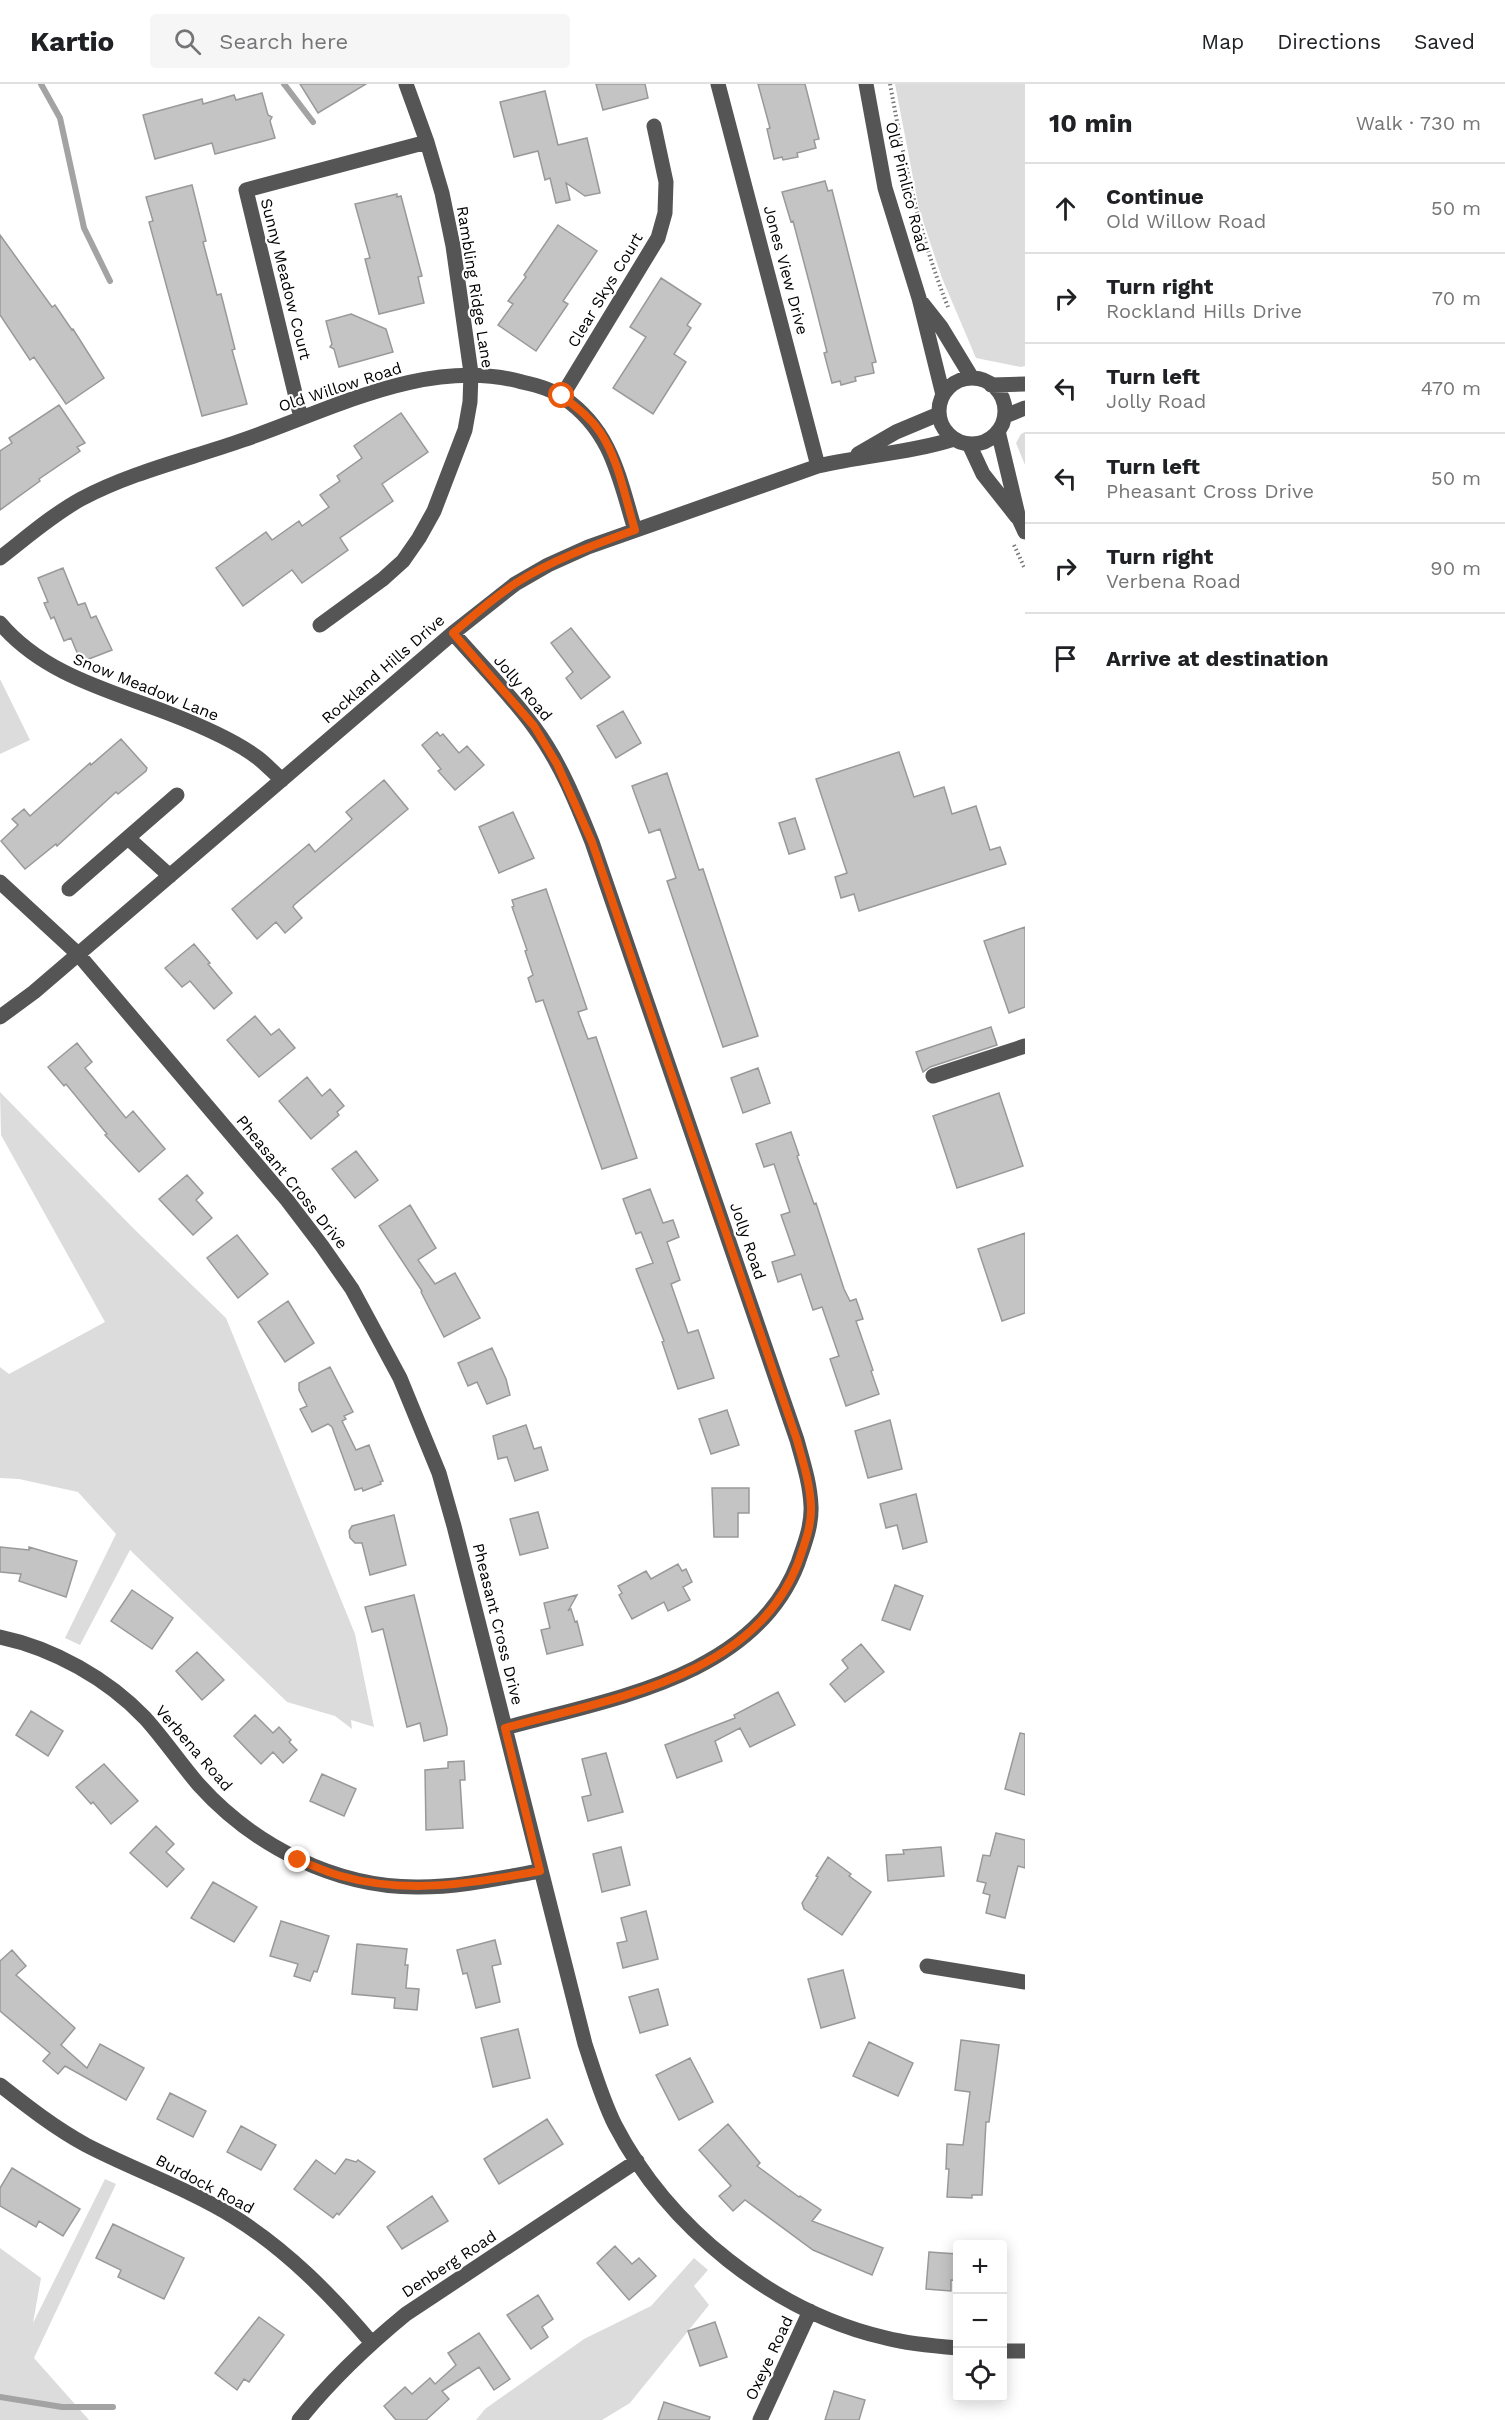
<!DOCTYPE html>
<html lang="en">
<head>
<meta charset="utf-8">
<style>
	body { margin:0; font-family:"Work Sans",sans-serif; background:#f6f6f6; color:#202124 }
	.controls { position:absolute; right:18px; bottom:18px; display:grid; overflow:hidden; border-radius:6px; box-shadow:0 3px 15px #0003 }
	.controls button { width:54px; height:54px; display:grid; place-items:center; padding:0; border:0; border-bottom:2px solid #e0e0e0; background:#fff; color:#202124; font:30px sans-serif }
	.stop { position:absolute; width:18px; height:18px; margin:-14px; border:4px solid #ea580c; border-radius:50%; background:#fff }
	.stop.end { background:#ea580c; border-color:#fff; box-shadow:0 2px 6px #0008 }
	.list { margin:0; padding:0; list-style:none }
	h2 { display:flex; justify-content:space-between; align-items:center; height:78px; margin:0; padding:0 24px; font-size:26px }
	h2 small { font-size:20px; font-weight:400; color:#757577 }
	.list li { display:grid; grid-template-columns:39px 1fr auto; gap:18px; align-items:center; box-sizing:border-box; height:90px; padding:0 24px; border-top:2px solid #e0e0e0 }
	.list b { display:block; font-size:22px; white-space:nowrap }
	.list p { margin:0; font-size:20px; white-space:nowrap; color:#757577 }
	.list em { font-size:20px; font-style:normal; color:#757577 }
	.icon { flex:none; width:33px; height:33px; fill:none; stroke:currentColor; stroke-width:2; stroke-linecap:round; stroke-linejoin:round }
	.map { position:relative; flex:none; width:1025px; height:2336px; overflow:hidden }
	header { display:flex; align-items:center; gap:36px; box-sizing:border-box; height:84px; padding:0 30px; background:#fff; border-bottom:2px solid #e0e0e0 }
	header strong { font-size:28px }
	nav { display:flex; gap:33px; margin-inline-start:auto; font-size:21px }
	.search { width:420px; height:54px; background:#f6f6f6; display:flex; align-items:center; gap:15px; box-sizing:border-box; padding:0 21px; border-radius:6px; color:#757577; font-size:22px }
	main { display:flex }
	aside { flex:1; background:#fff }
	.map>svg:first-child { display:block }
	.green { fill:#dcdcdc }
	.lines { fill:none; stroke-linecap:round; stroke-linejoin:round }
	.stream { stroke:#a3a3a3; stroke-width:6 }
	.building { fill:#c4c4c4; stroke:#999; stroke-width:1.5 }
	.path { stroke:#777; stroke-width:4; stroke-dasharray:1.5 3; stroke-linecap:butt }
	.minor { stroke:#555; stroke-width:15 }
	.route { stroke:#ea580c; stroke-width:8 }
	.labels { text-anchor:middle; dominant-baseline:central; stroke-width:4.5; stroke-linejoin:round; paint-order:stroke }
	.street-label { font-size:16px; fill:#000; stroke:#fff }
</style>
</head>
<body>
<header>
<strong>Kartio</strong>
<div class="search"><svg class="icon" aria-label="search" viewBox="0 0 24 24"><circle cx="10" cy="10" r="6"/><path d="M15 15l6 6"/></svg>Search here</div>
<nav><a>Map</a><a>Directions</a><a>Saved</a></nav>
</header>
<main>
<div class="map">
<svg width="1025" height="2336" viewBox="0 0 1025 2336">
	<rect width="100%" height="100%" fill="#fff"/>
	<path class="green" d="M 895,0 L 1025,0 L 1025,282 L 1021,283 L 976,274 L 942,194 L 919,125 Z
		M 1025,348 L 1025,381 L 1016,359 L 1021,350 Z
		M 0,595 L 30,656 L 0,670 Z
		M 0,1008 L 134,1145 L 226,1234 L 355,1550 L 374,1643 L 351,1636 L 352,1645 L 335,1632 L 287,1618 L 130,1466 L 80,1561 L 65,1554 L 116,1450 L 78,1408 L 19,1395 L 0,1394 L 0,1283 L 9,1290 L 105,1238 L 1,1051 Z
		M 105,2095 L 116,2100 L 34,2274 L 89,2336 L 0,2336 L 0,2164 L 41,2194 L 33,2239 Z
		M 694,2174 L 708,2186 L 694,2202 L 709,2221 L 630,2319 L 602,2336 L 476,2336 L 485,2325 L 584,2255 L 651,2222 Z"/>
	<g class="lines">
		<path class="stream" d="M 41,0 L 60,34 L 84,144 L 110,197
			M 284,0 L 313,38
			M 0,2313 L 62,2323 L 113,2323"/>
	</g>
	<path class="building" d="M 300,0 L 366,0 L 318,29 Z
		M 596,0 L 645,0 L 648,14 L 603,26 Z
		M 758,0 L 805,0 L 819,55 L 814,56 L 816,64 L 797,69 L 798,73 L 783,76 L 782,73 L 774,75 L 767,45 L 770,44 Z
		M 545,7 L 558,61 L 587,54 L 600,109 L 585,112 L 566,99 L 570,116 L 556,119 L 550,94 L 545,96 L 538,67 L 514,73 L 500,18 Z
		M 262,9 L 268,31 L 272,33 L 270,37 L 275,54 L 215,70 L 212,59 L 155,75 L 143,31 L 202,15 L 203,20 L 234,11 L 236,16 Z
		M 825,97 L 828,107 L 832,106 L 876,278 L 872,279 L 874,289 L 855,293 L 856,297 L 841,301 L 840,297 L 832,299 L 824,269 L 827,268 L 812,209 L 793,137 L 791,138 L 782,108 Z
		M 192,101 L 206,157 L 203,158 L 217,211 L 221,210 L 235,265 L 232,266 L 247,320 L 202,332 L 149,138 L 153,137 L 146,113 Z
		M 397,110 L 397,113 L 401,112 L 422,192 L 418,193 L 424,219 L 379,230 L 365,175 L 370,174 L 355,120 Z
		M 558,141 L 597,167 L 563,217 L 568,220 L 536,267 L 498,241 L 513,220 L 508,217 L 526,193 L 524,191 Z
		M 0,151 L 52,223 L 55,221 L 72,246 L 73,245 L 104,294 L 66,320 L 34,273 L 30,276 L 0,231 Z
		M 661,194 L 701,220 L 687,241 L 691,244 L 674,270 L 686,278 L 653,330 L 613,304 L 646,253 L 630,243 Z
		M 351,230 L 386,245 L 393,268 L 339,283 L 334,265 L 330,263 L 332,260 L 326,237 Z
		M 59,321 L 85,359 L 77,363 L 80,367 L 39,395 L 40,397 L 0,426 L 0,367 L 12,359 L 9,354 Z
		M 401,329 L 428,368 L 382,400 L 393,417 L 340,454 L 348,466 L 302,499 L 292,486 L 243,522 L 216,484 L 266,448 L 272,456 L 299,437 L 302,442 L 329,423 L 320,411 L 340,397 L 337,392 L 362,374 L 354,362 Z
		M 63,484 L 78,521 L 85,519 L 91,534 L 96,532 L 112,566 L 81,578 L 71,554 L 64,557 L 54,533 L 51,535 L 44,519 L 48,518 L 38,494 Z
		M 571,544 L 610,593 L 581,615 L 566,594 L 573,588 L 551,559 Z
		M 623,627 L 641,659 L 616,674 L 597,642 Z
		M 437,648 L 440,652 L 443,650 L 459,669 L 467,662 L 484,681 L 455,706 L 438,687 L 441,685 L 422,661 Z
		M 121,655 L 147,684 L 146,687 L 118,710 L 116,708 L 57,762 L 56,760 L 25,785 L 1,757 L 18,741 L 12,735 L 24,725 L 30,732 L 90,679 L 91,681 Z
		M 899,668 L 914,713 L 944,703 L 952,730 L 976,722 L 990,766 L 1000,763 L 1006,780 L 859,827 L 854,810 L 841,814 L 835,793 L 847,789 L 816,695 Z
		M 667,689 L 699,786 L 703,785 L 758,952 L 723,963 L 667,797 L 676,794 L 660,745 L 649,749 L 632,702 Z
		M 384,696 L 408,725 L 294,821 L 293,823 L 302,834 L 285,849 L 276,838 L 257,855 L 232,825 L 309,760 L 315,768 L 352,735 L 346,728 Z
		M 513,728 L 534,774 L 499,789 L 479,743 Z
		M 795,734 L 805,765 L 789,770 L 779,739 Z
		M 546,805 L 587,925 L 578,928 L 588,955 L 596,953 L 637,1074 L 602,1085 L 543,916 L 536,918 L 528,894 L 533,891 L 525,867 L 527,866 L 512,823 L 514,822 L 512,816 Z
		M 1025,843 L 1025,923 L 1009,929 L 984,857 Z
		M 194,860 L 210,879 L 208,880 L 232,909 L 214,925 L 190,897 L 182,903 L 165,884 Z
		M 255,932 L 271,951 L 279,945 L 295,964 L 259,993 L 227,956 Z
		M 991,943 L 997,961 L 930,983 L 923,988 L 916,968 Z
		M 77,959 L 92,978 L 85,984 L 126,1034 L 133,1027 L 165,1065 L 139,1088 L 105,1051 L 107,1050 L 66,1000 L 64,1002 L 48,983 Z
		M 758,984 L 770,1019 L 743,1029 L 731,994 Z
		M 307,993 L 322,1012 L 330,1005 L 344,1022 L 337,1028 L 339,1031 L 311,1055 L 279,1017 Z
		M 999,1009 L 1023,1082 L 957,1104 L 933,1032 Z
		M 791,1048 L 799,1071 L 797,1072 L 814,1120 L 816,1119 L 844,1205 L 850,1217 L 856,1215 L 863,1235 L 856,1237 L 873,1286 L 871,1287 L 879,1310 L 846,1322 L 830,1275 L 839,1272 L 822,1223 L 813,1226 L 801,1190 L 778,1198 L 772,1178 L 795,1171 L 781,1131 L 790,1128 L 774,1080 L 764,1083 L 756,1060 Z
		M 356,1067 L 378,1096 L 355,1114 L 332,1085 Z
		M 187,1091 L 203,1109 L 196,1116 L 212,1134 L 193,1151 L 159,1115 Z
		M 650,1105 L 663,1139 L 673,1136 L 679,1153 L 667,1158 L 680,1196 L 671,1200 L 688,1249 L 698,1246 L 714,1294 L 678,1305 L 662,1258 L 664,1257 L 636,1185 L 653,1179 L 641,1148 L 636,1150 L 623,1115 Z
		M 410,1121 L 436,1164 L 418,1176 L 435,1200 L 455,1189 L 480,1234 L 444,1253 L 421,1208 L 422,1207 L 379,1142 Z
		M 1025,1149 L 1025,1229 L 1002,1237 L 978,1165 Z
		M 237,1151 L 268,1190 L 238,1214 L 207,1174 Z
		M 288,1217 L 314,1259 L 285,1278 L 258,1238 Z
		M 492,1264 L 506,1295 L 510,1311 L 487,1320 L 477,1298 L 468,1302 L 458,1279 Z
		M 330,1283 L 353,1328 L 344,1332 L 346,1335 L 342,1337 L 356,1366 L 369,1361 L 383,1397 L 380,1398 L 381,1400 L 363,1407 L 362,1404 L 355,1406 L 332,1343 L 328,1340 L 312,1348 L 300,1325 L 307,1322 L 299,1306 L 299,1299 Z
		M 727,1326 L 739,1361 L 711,1370 L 699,1335 Z
		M 890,1336 L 902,1385 L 868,1394 L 855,1347 Z
		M 526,1341 L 534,1365 L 541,1363 L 548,1386 L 515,1397 L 507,1373 L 498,1375 L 493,1352 Z
		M 712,1404 L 749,1404 L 749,1429 L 738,1429 L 738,1453 L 714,1453 Z
		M 916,1410 L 927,1458 L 903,1465 L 897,1441 L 886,1444 L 880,1420 Z
		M 538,1428 L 548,1464 L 520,1471 L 510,1435 Z
		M 394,1431 L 406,1481 L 370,1491 L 362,1459 L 355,1459 L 350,1454 L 349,1447 L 352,1442 Z
		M 0,1463 L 29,1466 L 29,1463 L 77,1477 L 66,1513 L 19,1497 L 21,1490 L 0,1488 Z
		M 678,1480 L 682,1487 L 686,1485 L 692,1498 L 683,1503 L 690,1516 L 668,1527 L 664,1518 L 632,1535 L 619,1511 L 622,1509 L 618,1502 L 646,1487 L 651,1495 Z
		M 895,1501 L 923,1512 L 910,1546 L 882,1536 Z
		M 132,1506 L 173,1534 L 152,1565 L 111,1537 Z
		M 414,1511 L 447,1644 L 447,1651 L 424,1657 L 420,1639 L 407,1643 L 383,1545 L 372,1548 L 365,1523 Z
		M 577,1511 L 568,1527 L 571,1525 L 575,1538 L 577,1537 L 583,1561 L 547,1570 L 541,1546 L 550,1544 L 544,1519 Z
		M 861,1560 L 884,1588 L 845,1618 L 830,1600 L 848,1584 L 842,1576 Z
		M 197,1568 L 224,1596 L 202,1616 L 176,1587 Z
		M 778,1608 L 795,1641 L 750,1663 L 740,1644 L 715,1657 L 722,1677 L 677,1694 L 665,1661 L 735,1634 L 734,1631 Z
		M 31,1627 L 63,1647 L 48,1672 L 16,1651 Z
		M 255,1631 L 273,1649 L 279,1643 L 291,1656 L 289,1658 L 297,1666 L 283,1679 L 273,1668 L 261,1680 L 234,1652 Z
		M 1020,1649 L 1025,1650 L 1025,1711 L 1005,1705 Z
		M 606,1669 L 623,1728 L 588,1737 L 582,1713 L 591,1711 L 582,1675 Z
		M 464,1677 L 465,1696 L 460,1696 L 463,1744 L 426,1746 L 425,1686 L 448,1684 L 448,1678 Z
		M 104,1680 L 138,1717 L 111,1740 L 93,1718 L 91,1720 L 76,1703 Z
		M 322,1690 L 356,1705 L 344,1732 L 310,1717 Z
		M 156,1742 L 174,1760 L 166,1768 L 184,1785 L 167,1803 L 130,1769 Z
		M 996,1749 L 1025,1756 L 1025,1784 L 1018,1782 L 1005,1834 L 986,1829 L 990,1811 L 983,1809 L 986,1799 L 977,1797 L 983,1771 L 990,1772 Z
		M 621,1763 L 630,1801 L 602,1808 L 593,1770 Z
		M 941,1763 L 944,1792 L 888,1797 L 886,1771 L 904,1770 L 903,1766 Z
		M 828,1773 L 851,1790 L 849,1792 L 871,1808 L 842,1851 L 804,1825 L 802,1819 L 818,1793 L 816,1792 Z
		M 213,1798 L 257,1823 L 234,1858 L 191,1834 Z
		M 646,1827 L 658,1875 L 623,1884 L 617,1859 L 627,1857 L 621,1834 Z
		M 281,1837 L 329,1852 L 317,1888 L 314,1887 L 310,1897 L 294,1892 L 298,1880 L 270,1872 Z
		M 495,1856 L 501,1880 L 492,1882 L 500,1918 L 476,1924 L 467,1889 L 463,1890 L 457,1866 Z
		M 357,1860 L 407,1865 L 405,1881 L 408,1881 L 406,1904 L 419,1905 L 417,1926 L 394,1924 L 395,1914 L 352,1910 Z
		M 12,1866 L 26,1882 L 16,1891 L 75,1944 L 61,1961 L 87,1984 L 100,1960 L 144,1984 L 126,2016 L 65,1982 L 58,1990 L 43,1977 L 50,1969 L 0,1927 L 0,1877 Z
		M 843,1886 L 855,1934 L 821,1944 L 808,1895 Z
		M 658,1905 L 668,1941 L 640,1949 L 629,1913 Z
		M 518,1945 L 530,1994 L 493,2003 L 481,1954 Z
		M 961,1956 L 999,1961 L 989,2038 L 986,2038 L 982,2111 L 972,2111 L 972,2114 L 947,2113 L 949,2085 L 946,2085 L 947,2060 L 963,2061 L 970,2008 L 955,2006 Z
		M 869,1958 L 913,1979 L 898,2012 L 853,1992 Z
		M 690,1974 L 713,2018 L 679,2036 L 656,1991 Z
		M 170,2009 L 206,2027 L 193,2053 L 157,2035 Z
		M 547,2035 L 563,2060 L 499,2100 L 484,2075 Z
		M 728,2040 L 760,2079 L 757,2082 L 799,2113 L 800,2112 L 821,2126 L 812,2137 L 883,2164 L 872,2191 L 813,2166 L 745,2116 L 733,2127 L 719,2112 L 731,2102 L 699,2066 Z
		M 241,2042 L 276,2061 L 261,2086 L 227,2068 Z
		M 346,2075 L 356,2078 L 358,2076 L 375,2088 L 339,2131 L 337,2129 L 333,2134 L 294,2105 L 316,2076 L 335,2090 Z
		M 12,2084 L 80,2125 L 63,2152 L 39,2137 L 36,2143 L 0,2122 L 0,2104 Z
		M 432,2112 L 448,2137 L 402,2165 L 387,2143 Z
		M 113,2140 L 184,2174 L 164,2215 L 118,2193 L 121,2186 L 96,2174 Z
		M 615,2162 L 632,2180 L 639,2174 L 656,2192 L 629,2216 L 597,2179 Z
		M 929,2168 L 957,2170 L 957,2197 L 951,2196 L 951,2207 L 926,2205 Z
		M 538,2211 L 553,2235 L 542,2243 L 548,2253 L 531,2265 L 507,2231 Z
		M 259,2233 L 284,2251 L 249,2298 L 244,2295 L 237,2306 L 215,2289 Z
		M 715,2238 L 727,2273 L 700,2282 L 688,2247 Z
		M 479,2249 L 510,2295 L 494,2306 L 479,2283 L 442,2307 L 449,2315 L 426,2336 L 396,2336 L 384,2322 L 405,2303 L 412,2310 L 430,2294 L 435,2300 L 456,2281 L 448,2269 Z
		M 834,2307 L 865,2316 L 859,2336 L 825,2336 Z
		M 664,2318 L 710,2333 L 709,2336 L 658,2336 Z"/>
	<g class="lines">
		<path class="path" d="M 890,0 C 904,76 919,151 948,223
			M 1014,461 L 1025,485"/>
		<path class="minor" d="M 718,0 L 818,382
			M 866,0 L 885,104 L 919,214 L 943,311
			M 922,219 L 941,243 L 972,294
			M939 327a33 33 0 1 1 66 0a33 33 0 1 1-66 0Z
			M 991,301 L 1025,300
			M 562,312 L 658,154 L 665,129 L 666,98 L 654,42
			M 1005,332 L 1025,324
			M 301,334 L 246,106 L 427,58
			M 998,347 L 1019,435 L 1025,448
			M 969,360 L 983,390 L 1017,433
			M 858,370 L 896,348 L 939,330
			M 0,474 C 26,454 52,431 81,415 C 132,388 189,375 243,356 C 331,326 428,272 522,298 C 536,301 552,305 564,314 C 612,347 619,394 635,446
			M 0,539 C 43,590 108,606 168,629 C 194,639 236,657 258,674 C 266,680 274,689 282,696
			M 320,541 L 383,495 L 403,477 L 419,454 L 434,427 L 465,346 L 470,318 L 471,289 L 453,162 L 442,109 L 427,58 L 406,0
			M 453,549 C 480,580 510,610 534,643 C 560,678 576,718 592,758 L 797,1356 C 803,1378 810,1399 811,1422 C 812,1442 804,1461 798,1479 C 754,1594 609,1615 505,1644
			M 128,754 L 170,792
			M 0,798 L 78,870 L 287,1116 L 322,1162 L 352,1205 L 400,1294 L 439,1389 L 454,1442 L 585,1960 C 594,1987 602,2015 615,2041 C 668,2143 773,2228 886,2254 C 909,2260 933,2262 958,2264
			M 69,805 L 177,711
			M 0,933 L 34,908 L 453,549 L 515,500 L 548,481 L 588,463 L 818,382 C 864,371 910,369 954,355
			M 933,992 L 1025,962
			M 0,1553 C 53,1564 108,1595 145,1634 C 164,1655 180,1679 199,1701 C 254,1762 336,1804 419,1803 C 460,1803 500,1794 540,1787
			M 927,1882 L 1025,1898
			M 0,2001 C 28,2023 55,2044 86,2061 C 134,2086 187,2104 234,2133 C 287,2166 331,2211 371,2258
			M 1002,2267 L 1025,2267
			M 299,2336 C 331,2296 367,2262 406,2230 L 637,2077
			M 760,2336 L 810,2227"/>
	</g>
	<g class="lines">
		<path class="route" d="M 298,1776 C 312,1781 326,1788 341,1792 C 408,1811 474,1799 540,1787 L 505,1644 C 609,1615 754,1594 798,1479 C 804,1461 812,1442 811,1422 C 810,1399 803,1378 797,1356 L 592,758 L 557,680 L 534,642 L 453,549 C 473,532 493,514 516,499 C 552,476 594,461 635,446 C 625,414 619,376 600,348 C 590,333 576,323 562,312"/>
	</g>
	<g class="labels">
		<g class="street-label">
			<text transform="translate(907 103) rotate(76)">Old Pimlico Road</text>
			<text transform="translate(786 186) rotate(75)">Jones View Drive</text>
			<text transform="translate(286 195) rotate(76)">Sunny Meadow Court</text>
			<text transform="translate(475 203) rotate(81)">Rambling Ridge Lane</text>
			<text transform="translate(605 206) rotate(-59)">Clear Skys Court</text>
			<text transform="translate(340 303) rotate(-18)">Old Willow Road</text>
			<text transform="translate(383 585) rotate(-41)">Rockland Hills Drive</text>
			<text transform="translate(146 603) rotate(22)">Snow Meadow Lane</text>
			<text transform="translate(523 604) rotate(50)">Jolly Road</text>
			<text transform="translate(292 1098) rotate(51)">Pheasant Cross Drive</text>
			<text transform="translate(748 1157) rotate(71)">Jolly Road</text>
			<text transform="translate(498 1540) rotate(76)">Pheasant Cross Drive</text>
			<text transform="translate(194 1664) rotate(49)">Verbena Road</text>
			<text transform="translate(205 2100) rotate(28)">Burdock Road</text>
			<text transform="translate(449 2180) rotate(-33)">Denberg Road</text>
			<text transform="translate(769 2274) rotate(-65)">Oxeye Road</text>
		</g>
	</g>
</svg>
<div class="controls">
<button>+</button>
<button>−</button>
<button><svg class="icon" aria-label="locate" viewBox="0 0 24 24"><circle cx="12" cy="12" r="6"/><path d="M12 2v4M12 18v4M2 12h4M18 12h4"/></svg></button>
</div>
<div class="stop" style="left:562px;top:312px"></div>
<div class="stop end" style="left:298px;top:1776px"></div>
</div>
<aside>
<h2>10 min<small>Walk · 730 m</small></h2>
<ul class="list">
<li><svg class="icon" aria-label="ahead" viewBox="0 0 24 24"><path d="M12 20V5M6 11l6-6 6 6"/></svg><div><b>Continue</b><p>Old Willow Road</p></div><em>50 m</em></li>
<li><svg class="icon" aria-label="right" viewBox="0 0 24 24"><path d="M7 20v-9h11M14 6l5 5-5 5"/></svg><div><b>Turn right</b><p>Rockland Hills Drive</p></div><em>70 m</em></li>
<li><svg class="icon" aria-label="left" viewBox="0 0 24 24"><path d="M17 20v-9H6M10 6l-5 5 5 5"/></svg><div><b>Turn left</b><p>Jolly Road</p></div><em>470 m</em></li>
<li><svg class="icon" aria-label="left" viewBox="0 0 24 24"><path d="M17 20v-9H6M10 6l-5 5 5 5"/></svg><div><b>Turn left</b><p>Pheasant Cross Drive</p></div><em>50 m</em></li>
<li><svg class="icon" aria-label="right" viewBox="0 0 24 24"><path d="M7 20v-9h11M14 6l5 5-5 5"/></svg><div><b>Turn right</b><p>Verbena Road</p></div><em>90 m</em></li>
<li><svg class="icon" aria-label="arrive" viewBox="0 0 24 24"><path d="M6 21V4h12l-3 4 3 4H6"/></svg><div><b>Arrive at destination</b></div></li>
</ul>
</aside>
</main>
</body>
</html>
